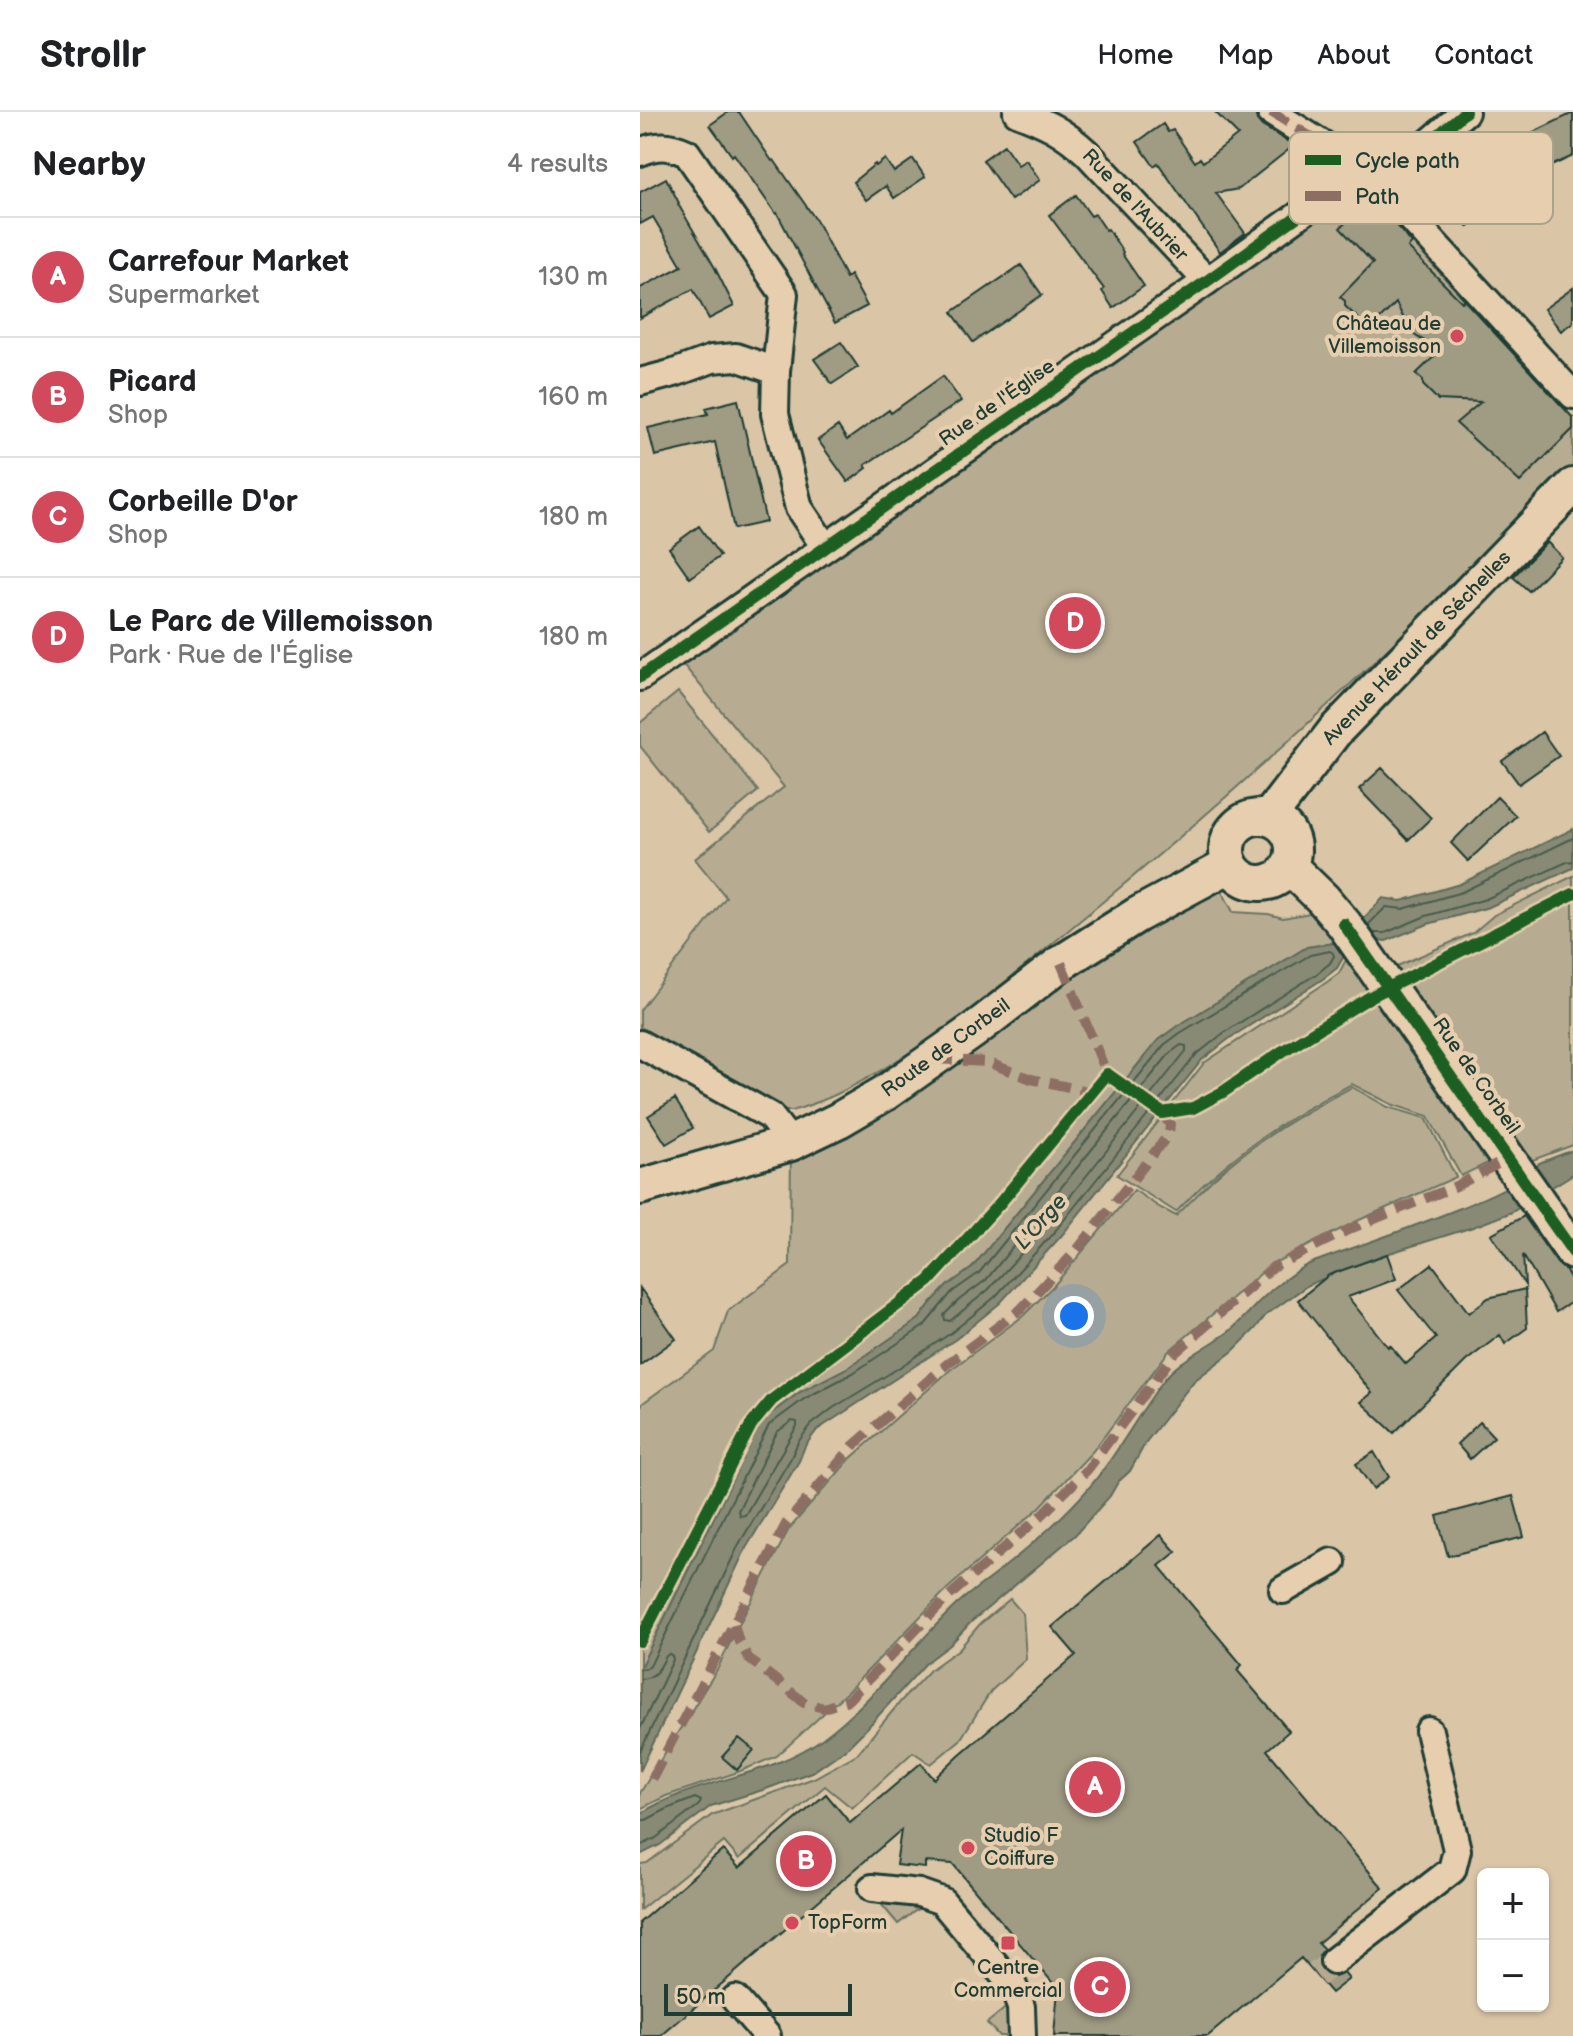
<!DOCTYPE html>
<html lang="en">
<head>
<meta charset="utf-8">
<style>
	body { margin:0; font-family:"Balsamiq Sans",sans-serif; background:#f2f2f2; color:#202124 }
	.controls { position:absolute; right:24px; bottom:24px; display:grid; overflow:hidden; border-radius:12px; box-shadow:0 2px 6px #0004 }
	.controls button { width:72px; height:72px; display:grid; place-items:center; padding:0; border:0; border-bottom:2px solid #e0e0e0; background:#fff; color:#202124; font:40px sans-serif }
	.scale { position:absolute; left:24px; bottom:20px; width:188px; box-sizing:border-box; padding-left:8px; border:4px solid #1f3d34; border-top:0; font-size:22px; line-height:28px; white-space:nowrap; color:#1f3d34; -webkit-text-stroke:6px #e6ceae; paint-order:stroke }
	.you { position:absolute; left:434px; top:1204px; width:28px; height:28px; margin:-20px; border:6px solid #fff; border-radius:50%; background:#1a73e8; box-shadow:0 0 0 12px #1a73e833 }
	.badge { display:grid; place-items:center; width:52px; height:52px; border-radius:50%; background:#d1495b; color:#fff; font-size:26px; font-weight:700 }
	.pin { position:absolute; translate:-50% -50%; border:4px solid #fff; box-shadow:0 2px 8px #0006 }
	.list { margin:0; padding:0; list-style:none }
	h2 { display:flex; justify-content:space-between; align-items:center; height:104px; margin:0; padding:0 32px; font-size:34px }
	h2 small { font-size:26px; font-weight:400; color:#757577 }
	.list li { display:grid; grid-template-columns:52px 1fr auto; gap:24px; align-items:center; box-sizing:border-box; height:120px; padding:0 32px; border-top:2px solid #e0e0e0 }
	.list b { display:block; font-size:30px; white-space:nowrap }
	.list p { margin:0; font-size:26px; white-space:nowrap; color:#757577 }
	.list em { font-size:26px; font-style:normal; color:#757577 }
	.map { position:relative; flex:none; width:933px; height:1924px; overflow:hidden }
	header { display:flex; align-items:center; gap:48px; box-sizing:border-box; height:112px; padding:0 40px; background:#fff; border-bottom:2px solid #e0e0e0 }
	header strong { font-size:38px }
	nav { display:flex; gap:44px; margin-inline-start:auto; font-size:28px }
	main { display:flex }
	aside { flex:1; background:#fff }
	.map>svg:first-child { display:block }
	.green { fill:#b7ac92; stroke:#6b7463; stroke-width:2 }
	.water { fill:#888a74; stroke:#5e6b5a; stroke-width:2 }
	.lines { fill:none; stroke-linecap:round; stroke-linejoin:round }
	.shore { stroke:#495c4e; stroke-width:2 }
	.building { fill:#a09b83; stroke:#1f3d34; stroke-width:2 }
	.minor-tunnel { stroke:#b5aa90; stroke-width:26; stroke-dasharray:26 13; stroke-linecap:butt }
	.minor-casing { stroke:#1f3d34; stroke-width:32 }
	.major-casing { stroke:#1f3d34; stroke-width:40 }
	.minor { stroke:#e6ceae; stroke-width:26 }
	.major { stroke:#e6ceae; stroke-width:34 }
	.quiet { stroke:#8d6e63; stroke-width:10; stroke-dasharray:20 10; stroke-linecap:butt }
	.cycleway-casing { stroke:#e6ceae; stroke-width:17 }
	.cycleway { stroke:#1b5e20; stroke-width:12 }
	.poi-dot { fill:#d1495b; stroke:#e6ceae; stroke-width:3 }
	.labels { text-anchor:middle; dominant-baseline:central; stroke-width:8; stroke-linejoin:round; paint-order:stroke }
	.street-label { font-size:20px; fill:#1f3d34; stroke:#e6ceae }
	.poi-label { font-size:20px; fill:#1f3d34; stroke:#e6ceae; text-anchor:start }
	.water-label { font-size:22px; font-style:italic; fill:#2a453a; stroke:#e6ceae }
	.key { fill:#e6ceae; stroke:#aaa289; stroke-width:2 }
	.key-label { font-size:22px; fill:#1f3d34 }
</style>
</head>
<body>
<header>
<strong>Strollr</strong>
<nav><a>Home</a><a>Map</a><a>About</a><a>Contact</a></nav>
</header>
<main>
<aside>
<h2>Nearby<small>4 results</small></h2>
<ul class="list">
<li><span class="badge">A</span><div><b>Carrefour Market</b><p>Supermarket</p></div><em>130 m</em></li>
<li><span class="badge">B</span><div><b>Picard</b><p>Shop</p></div><em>160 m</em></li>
<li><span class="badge">C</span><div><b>Corbeille D'or</b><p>Shop</p></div><em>180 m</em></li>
<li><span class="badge">D</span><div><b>Le Parc de Villemoisson</b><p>Park · Rue de l'Église</p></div><em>180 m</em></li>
</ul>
</aside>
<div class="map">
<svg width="933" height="1924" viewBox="0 0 933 1924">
	<rect width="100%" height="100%" fill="#dac5a7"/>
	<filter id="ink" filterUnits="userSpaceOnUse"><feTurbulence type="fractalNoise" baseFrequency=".0125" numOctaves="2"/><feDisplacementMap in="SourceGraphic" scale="16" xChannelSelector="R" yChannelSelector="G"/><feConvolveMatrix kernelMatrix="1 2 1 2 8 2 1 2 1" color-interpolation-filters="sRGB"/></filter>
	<g filter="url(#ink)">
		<path class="green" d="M 721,75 L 933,306 L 933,354 C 779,512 618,663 448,802 C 368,868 291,936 197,982 C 183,989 167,994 152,999 L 145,999 L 0,915 L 0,898 L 86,785 L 55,747 L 144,675 L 41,550 L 659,121 Z
			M 38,580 L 118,679 L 69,720 L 0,634 L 0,611 Z
			M 574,764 L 593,800 L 628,802 L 643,806 L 670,801 L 694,818 L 700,826 L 694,831 L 667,835 L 536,915 L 518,928 L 332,1156 L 307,1174 L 291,1191 L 279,1207 L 209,1255 L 160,1280 L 122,1308 L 0,1556 L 0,1295 L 3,1291 L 74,1239 L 88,1199 L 150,1153 L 151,1031 Z
			M 933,764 L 933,1033 L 887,1050 L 755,855 L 833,821 L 854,803 Z
			M 707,846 L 856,1047 L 821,1064 L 788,1004 L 751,992 L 712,972 C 663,997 613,1028 572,1065 C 559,1076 548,1088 536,1100 L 477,1063 L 564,951 L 687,870 L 699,861 Z
			M 712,975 L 748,995 L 786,1006 L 816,1065 L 717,1109 L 632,1152 L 529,1239 L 452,1340 L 399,1396 L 307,1477 L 208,1579 L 137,1644 L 98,1660 L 26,1684 L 0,1697 L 0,1681 L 78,1556 L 94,1522 L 149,1417 L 210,1347 L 310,1258 L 383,1204 L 416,1171 L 494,1078 L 519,1095 L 536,1104 C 548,1092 560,1080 572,1068 C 611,1032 665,999 712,975 Z
			M 370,1487 L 383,1502 L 386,1547 L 351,1579 L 320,1628 L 291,1652 L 273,1640 L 212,1696 L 185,1674 L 99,1747 L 84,1730 L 0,1798 L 0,1752 L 7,1751 L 72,1703 L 174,1666 L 217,1642 L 261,1589 L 290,1558 L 319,1537 L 340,1512 Z
			M 236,1786 L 275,1789 L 280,1795 L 258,1812 Z
			M 369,1893 L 371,1924 L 359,1924 L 347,1911 Z"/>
		<path class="water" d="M 933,717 L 933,756 L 849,795 L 788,812 L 746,829 L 736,828 L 704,844 L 697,856 L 683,867 L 590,926 L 562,948 L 422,1123 L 360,1191 L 316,1227 L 177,1318 L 165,1334 L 159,1349 L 106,1436 L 0,1659 L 0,1556 L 122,1308 L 160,1280 L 209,1255 L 279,1207 L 291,1191 L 307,1174 L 332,1156 L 518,928 L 536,915 L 667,835 L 694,831 L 722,808 L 743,786 L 761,789 L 820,772 Z
			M 933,1038 L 933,1062 L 872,1100 L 833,1115 L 740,1144 L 668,1173 L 626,1203 L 615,1217 L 593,1239 L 554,1269 L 506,1330 L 490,1359 L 478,1370 L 470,1384 L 435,1423 L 331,1510 L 310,1533 L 286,1551 L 228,1615 L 207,1636 L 174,1659 L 126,1677 L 71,1694 L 20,1733 L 0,1743 L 0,1702 C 56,1666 130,1666 183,1626 C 234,1588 270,1537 316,1493 C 329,1481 344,1471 358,1460 C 387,1437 415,1413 439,1387 C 473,1351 494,1308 523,1269 C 538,1248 571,1234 591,1218 C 608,1203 621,1185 639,1172 C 648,1165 658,1157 669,1152 C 708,1136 887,1080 899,1051 Z"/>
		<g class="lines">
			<path class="shore" d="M 728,813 L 746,795 L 763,797 L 822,780 L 933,726
				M 733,821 L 745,821 L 786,804 L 846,787 L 927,750 L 933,749
				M 541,933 L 546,934 L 546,939 L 408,1112 L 348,1178 L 310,1209 L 305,1208 L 304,1203 L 319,1188 L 346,1168 L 530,941 Z
				M 152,1309 L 157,1310 L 157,1314 L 105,1403 L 100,1404 L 98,1399 L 137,1320 Z
				M 0,1557 L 7,1556 L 11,1552 L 129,1313 L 164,1287 L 213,1261 L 284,1214 L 312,1180 L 339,1161 L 524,933 L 540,921 L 670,843 L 690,839 L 693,841 L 694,844 L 690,851 L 678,861 L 585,920 L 556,943 L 416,1118 L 355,1185 L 311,1221 L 257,1257 L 193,1296 L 171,1313 L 158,1330 L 151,1346 L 99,1432 L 0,1640
				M 0,1567 C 16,1566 20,1556 26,1544 L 29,1542 L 32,1544 L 33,1548 L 0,1617
				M 0,1708 L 6,1708 L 27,1697 L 55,1686 L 61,1689 L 59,1693 L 16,1726 L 0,1734"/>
		</g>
		<path class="building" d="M 88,0 L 99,0 L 132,49 L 134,48 L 176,108 L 206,166 L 210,163 L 227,194 L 195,211 L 137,101 L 136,102 L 94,42 L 92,44 L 70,13 Z
			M 575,0 L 615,0 L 617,8 L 622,14 L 672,44 L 689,59 L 658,65 L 652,35 L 599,77 L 576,81 L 605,121 L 580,140 L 518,51 L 514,54 L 497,30 L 523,12 L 528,20 L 533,18 L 555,50 L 560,46 L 563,50 L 598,23 Z
			M 933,1 L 933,44 L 889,64 L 897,78 L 865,105 L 855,93 L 828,115 L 807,89 L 837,63 L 831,50 Z
			M 364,33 L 378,53 L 386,48 L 400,68 L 371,88 L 343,48 Z
			M 245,47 L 254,60 L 273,47 L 285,65 L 254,86 L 246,74 L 226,88 L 213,70 L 235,52 L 236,54 Z
			M 26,66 L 39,91 L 38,92 L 75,156 L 94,194 L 69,207 L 53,177 L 0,206 L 0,176 L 42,154 L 13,105 L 0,112 L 0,80 Z
			M 436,83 L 451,104 L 455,102 L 466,118 L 468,117 L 483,140 L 482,142 L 504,174 L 473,196 L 462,179 L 464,177 L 409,103 Z
			M 731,86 L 772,131 L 768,136 L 822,190 L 824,188 L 933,306 L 933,317 L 880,370 L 816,311 L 841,290 L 798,288 L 783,273 L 783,268 L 776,262 L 801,238 L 777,225 L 770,219 L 756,191 L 734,213 L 724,212 L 705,194 L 705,189 L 700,185 L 733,151 L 700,116 Z
			M 381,153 L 402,183 L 333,230 L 312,200 Z
			M 933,176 L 933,210 L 921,219 L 904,197 Z
			M 201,230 L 218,255 L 192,272 L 174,247 Z
			M 303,264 L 321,289 L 225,353 L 227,356 L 208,370 L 178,328 L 198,314 L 207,328 L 249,298 L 251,301 Z
			M 98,288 L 126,410 L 94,417 L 75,330 L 15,344 L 8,316 L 68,302 L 66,296 Z
			M 59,414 L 80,444 L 50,466 L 29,436 Z
			M 907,430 L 922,445 L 889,479 L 873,465 Z
			M 902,620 L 919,644 L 879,672 L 862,649 Z
			M 742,656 L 791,706 L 768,728 L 719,677 Z
			M 857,685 L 876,704 L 828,749 L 811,731 Z
			M 35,987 L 53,1016 L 26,1032 L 8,1004 Z
			M 884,1104 L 917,1151 L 925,1158 L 933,1170 L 933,1189 L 916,1200 L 883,1143 L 885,1173 L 851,1122 Z
			M 747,1142 L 756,1167 L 708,1185 L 748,1235 L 750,1233 L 766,1252 L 796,1226 L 758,1178 L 792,1152 L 829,1201 L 848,1186 L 885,1177 L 887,1216 L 865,1232 L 860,1223 L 826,1249 L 754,1321 L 721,1290 L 732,1281 L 658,1188 L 689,1163 Z
			M 0,1176 L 36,1227 L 0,1253 Z
			M 840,1310 L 854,1325 L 830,1347 L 817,1332 Z
			M 734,1340 L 749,1365 L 733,1377 L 716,1352 Z
			M 873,1384 L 884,1425 L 808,1444 L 797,1404 Z
			M 521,1423 L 536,1440 L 519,1454 L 602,1553 L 597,1558 L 649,1619 L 627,1638 L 743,1776 L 678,1831 L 684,1837 L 679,1844 L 678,1850 L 682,1859 L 689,1864 L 695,1865 L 704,1861 L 709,1867 L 691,1881 L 661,1846 L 568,1924 L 414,1924 L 418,1877 L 313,1752 L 285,1750 L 285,1756 L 256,1753 L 261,1718 L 21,1924 L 0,1924 L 0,1810 L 83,1738 L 99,1756 L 186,1682 L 210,1711 L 281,1651 L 294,1667 L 319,1643 L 436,1543 L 412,1515 Z
			M 99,1626 L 114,1638 L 97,1658 L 82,1645 Z"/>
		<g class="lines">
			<path class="minor-tunnel" d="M 676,1863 L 694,1849"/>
			<defs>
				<path id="minor" d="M 377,0 C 406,11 423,19 447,41 L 567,169
					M 631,0 L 706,47 L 738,58
					M 0,40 C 17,32 30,33 47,41 L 144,182 L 136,259 L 135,302 L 159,396 L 185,435
					M 741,59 L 758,92 L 933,283
					M 0,270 L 34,261 L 72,247 L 96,245 L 136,259
					M 0,565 L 567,169 L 715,63 L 741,59 L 776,42 L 825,0
					M 0,932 L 130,1004 L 151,1031
					M 643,1478 L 692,1450
					M 232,1776 L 279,1781 L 302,1789 L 373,1874 L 381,1895 L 382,1924
					M 694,1849 L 812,1758 L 817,1738 L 789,1619
					M 95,1887 L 127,1924"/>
				<path id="major" d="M587 738a33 33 0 1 1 66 0a33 33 0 1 1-66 0Z
					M 629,705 L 695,619 L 933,374
					M 650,755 L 683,787 L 704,812 L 933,1140
					M 0,1075 L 151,1031 L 199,1008 L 245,981 L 333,919 L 421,851 L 497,803 L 590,753"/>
			</defs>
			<use href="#minor" class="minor-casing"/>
			<use href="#major" class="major-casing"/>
			<use href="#minor" class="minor"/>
			<use href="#major" class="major"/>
			<path class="quiet" d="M 631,0 L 706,47 L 733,56
				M 421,851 L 467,962 L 473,966
				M 293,947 L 347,950 L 391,967 L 452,980
				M 94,1512 L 99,1530 L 109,1547 L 165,1591 L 184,1596 L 208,1588 L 308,1485 L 402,1403 L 448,1357 L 535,1241 L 633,1155 L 712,1116 L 816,1074 L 869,1046
				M 12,1667 L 146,1412 L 213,1334 L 307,1252 L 380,1198 L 437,1138 L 529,1022 L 530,1012 L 519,999"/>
			<defs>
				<path id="cycleway" d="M 0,565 L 567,169 L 715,63 L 741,59 L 776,42 L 825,0
					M 704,812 L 933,1140
					M 0,1529 L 111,1313 L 132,1288 L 289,1169 L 360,1091 L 467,962 L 522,1001 L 553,996 L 583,980 L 643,939 L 730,885 L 933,782"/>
			</defs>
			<use href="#cycleway" class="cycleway-casing"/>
			<use href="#cycleway" class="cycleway"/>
		</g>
	</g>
	<g class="poi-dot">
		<circle cx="817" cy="224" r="8"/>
		<circle cx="328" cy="1736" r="8"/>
		<circle cx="152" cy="1811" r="8"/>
		<rect x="360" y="1823" width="16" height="16" rx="4"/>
	</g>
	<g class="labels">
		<g class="street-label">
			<text transform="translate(495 93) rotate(47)">Rue de l'Aubrier</text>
			<text transform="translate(357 291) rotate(-35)">Rue de l'Église</text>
			<text transform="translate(777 536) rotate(-46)">Avenue Hérault de Séchelles</text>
			<text transform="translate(306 936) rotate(-36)">Route de Corbeil</text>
			<text transform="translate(836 964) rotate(55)">Rue de Corbeil</text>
		</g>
		<g class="poi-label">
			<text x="801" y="212" text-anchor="end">Château de<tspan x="801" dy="23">Villemoisson</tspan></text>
			<text x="344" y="1724">Studio F<tspan x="344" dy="23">Coiffure</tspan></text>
			<text x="168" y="1811">TopForm</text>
			<text x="368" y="1856" text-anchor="middle">Centre<tspan x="368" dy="23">Commercial</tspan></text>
		</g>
		<g class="water-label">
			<text transform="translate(401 1110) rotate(-48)">L'Orge</text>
		</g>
	</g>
	<rect x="649" y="20" width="264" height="92" rx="12" class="key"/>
	<rect x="665" y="43" width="36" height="10" fill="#1b5e20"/>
	<rect x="665" y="79" width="36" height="10" fill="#8d6e63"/>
	<g class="key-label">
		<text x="715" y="56">Cycle path</text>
		<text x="715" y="92">Path</text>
	</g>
</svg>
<div class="controls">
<button>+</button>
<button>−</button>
</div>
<div class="scale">50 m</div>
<div class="you"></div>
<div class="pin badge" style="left:455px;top:1675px">A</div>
<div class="pin badge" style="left:166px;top:1749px">B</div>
<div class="pin badge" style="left:460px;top:1875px">C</div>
<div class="pin badge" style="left:435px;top:511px">D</div>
</div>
</main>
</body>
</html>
